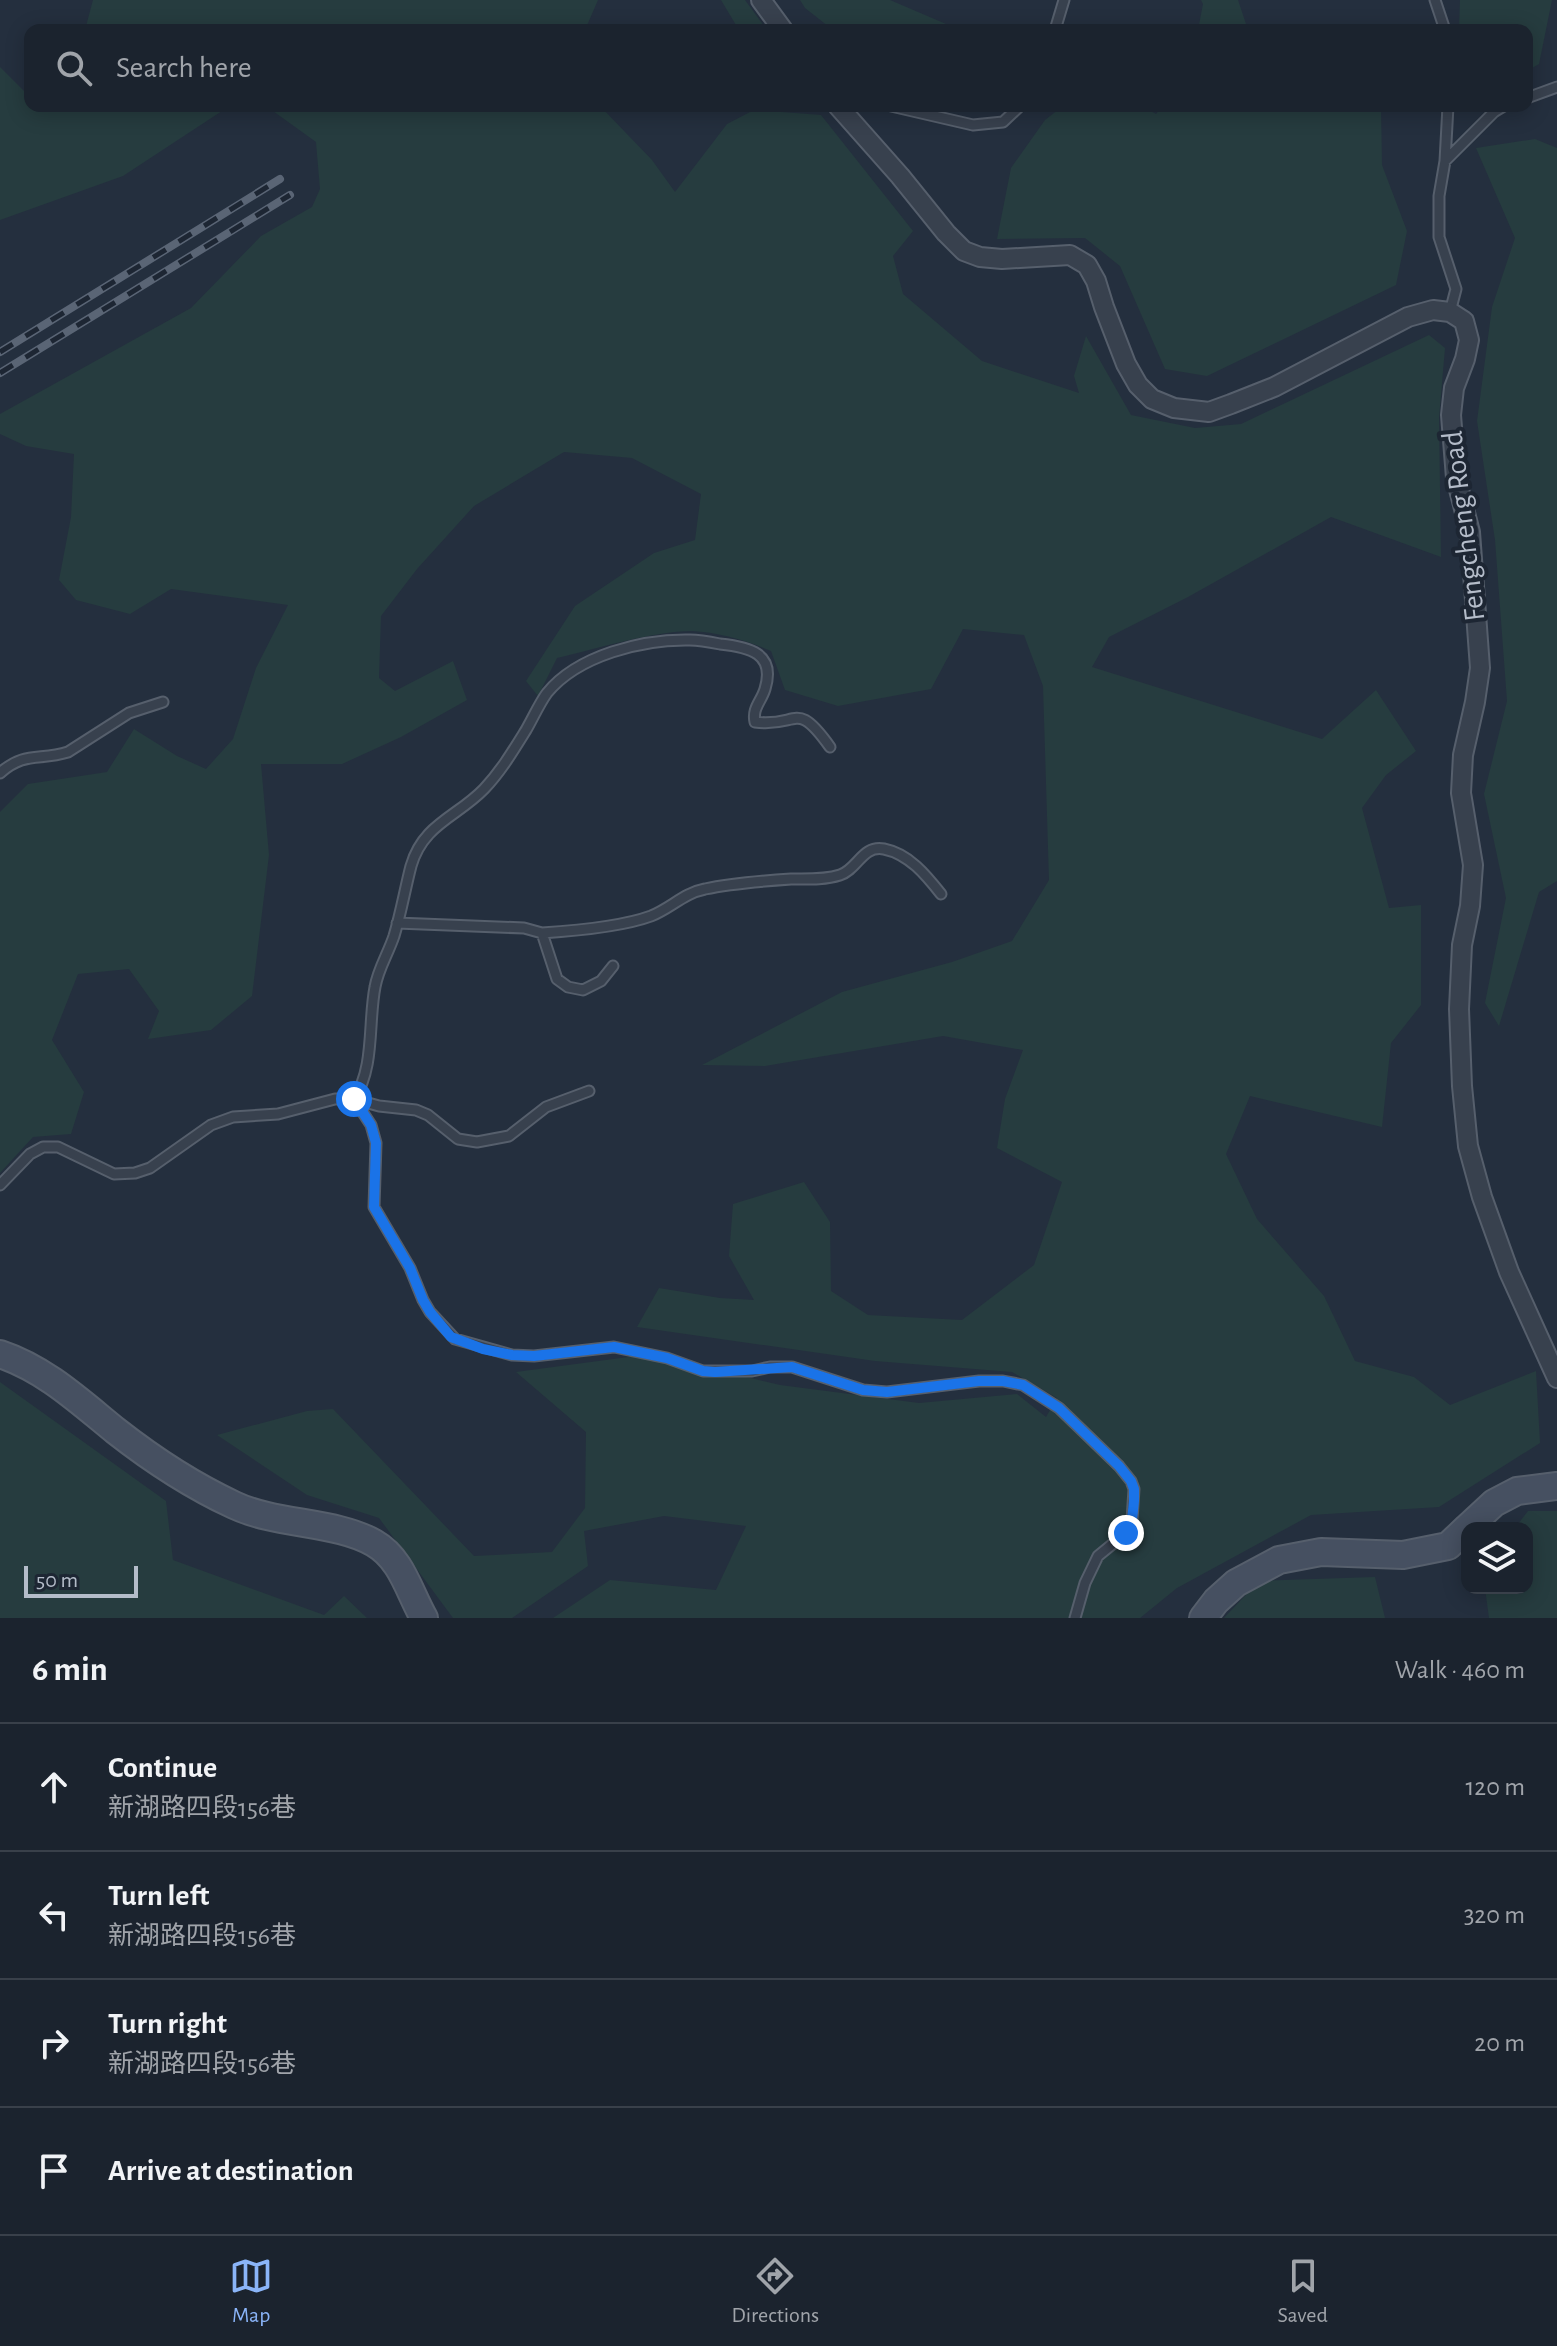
<!DOCTYPE html>
<html lang="en">
<head>
<meta charset="utf-8">
<style>
	body { margin:0; font-family:"Alegreya Sans","Noto Sans TC",sans-serif; background:#242b36; color:#f1f3f6 }
	.controls { position:absolute; right:24px; bottom:24px; display:grid; overflow:hidden; border-radius:16px; box-shadow:0 4px 20px #0003 }
	.controls button { width:72px; height:72px; display:grid; place-items:center; padding:0; border:0; border-bottom:2px solid #39404a; background:#1b232e; color:#f1f3f6; font:40px sans-serif }
	.scale { position:absolute; left:24px; bottom:20px; width:114px; box-sizing:border-box; padding-left:8px; border:4px solid #b4bcc9; border-top:0; font-size:22px; line-height:28px; white-space:nowrap; color:#b4bcc9; -webkit-text-stroke:6px #1d2633; paint-order:stroke }
	.stop { position:absolute; width:24px; height:24px; margin:-18px; border:6px solid #1a73e8; border-radius:50%; background:#fff }
	.stop.end { background:#1a73e8; border-color:#fff; box-shadow:0 2px 8px #0008 }
	.list { margin:0; padding:0; list-style:none }
	h2 { display:flex; justify-content:space-between; align-items:center; height:104px; margin:0; padding:0 32px; font-size:34px }
	h2 small { font-size:26px; font-weight:400; color:#a0a4aa }
	.list li { display:grid; grid-template-columns:52px 1fr auto; gap:24px; align-items:center; box-sizing:border-box; height:128px; padding:0 32px; border-top:2px solid #39404a }
	.list b { display:block; font-size:30px; white-space:nowrap }
	.list p { margin:0; font-size:26px; white-space:nowrap; color:#a0a4aa }
	.list em { font-size:26px; font-style:normal; color:#a0a4aa }
	.icon { flex:none; width:44px; height:44px; fill:none; stroke:currentColor; stroke-width:2; stroke-linecap:round; stroke-linejoin:round }
	.map { position:relative; flex:none; width:1557px; height:1618px; overflow:hidden }
	.search { position:absolute; background:#1b232e; box-shadow:0 4px 20px #0003; left:24px; right:24px; top:24px; height:88px; display:flex; align-items:center; gap:20px; box-sizing:border-box; padding:0 28px; border-radius:16px; color:#a0a4aa; font-size:30px }
	.sheet { height:616px; background:#1b232e }
	nav { display:flex; justify-content:space-around; align-items:center; box-sizing:border-box; height:112px; border-top:2px solid #39404a; background:#1b232e; font-size:22px; color:#a0a4aa }
	nav a { display:grid; justify-items:center; gap:4px }
	nav .on { color:#8ab4f8 }
	.map>svg:first-child { display:block }
	.green { fill:#263c3f }
	.lines { fill:none; stroke-linecap:round; stroke-linejoin:round }
	.lane-casing { stroke:#565f6c; stroke-width:13 }
	.street-casing { stroke:#565f6c; stroke-width:22 }
	.secondary-casing { stroke:#565f6c; stroke-width:30 }
	.lane { stroke:#38414e; stroke-width:9 }
	.street { stroke:#38414e; stroke-width:18 }
	.secondary { stroke:#465061; stroke-width:26 }
	.rail-casing { stroke:#5a6575; stroke-width:8 }
	.rail { stroke:#1d2633; stroke-width:5; stroke-dasharray:15; stroke-linecap:butt }
	.route { stroke:#1a73e8; stroke-width:10 }
	.labels { text-anchor:middle; dominant-baseline:central; stroke-width:8; stroke-linejoin:round; paint-order:stroke }
	.street-label { font-size:30px; fill:#b4bcc9; stroke:#1d2633 }
</style>
</head>
<body>
<div class="map">
<svg width="1557" height="1618" viewBox="0 0 1557 1618">
	<rect width="100%" height="100%" fill="#242f3e"/>
	<path class="green" d="M 93,0 L 598,0 L 585,30 L 85,30 Z
		M 721,0 L 745,0 L 767,30 L 739,30 Z
		M 800,0 L 890,0 L 960,30 L 833,30 L 805,8 Z
		M 1201,0 L 1238,0 L 1248,30 L 1198,30 L 1203,4 Z
		M 1460,0 L 1552,0 L 1539,64 L 1527,71 L 1527,30 L 1459,30 Z
		M 0,67 L 30,97 L 30,106 L 251,106 L 225,109 L 123,176 L 0,220 Z
		M 266,106 L 600,106 L 652,160 L 675,192 L 727,124 L 754,110 L 821,115 L 913,231 L 893,256 L 903,294 L 982,361 L 1079,393 L 1074,376 L 1086,336 L 1131,415 L 1195,428 L 1241,424 L 1429,335 L 1445,348 L 1439,418 L 1441,557 L 1331,517 L 1188,597 L 1109,637 L 1092,667 L 1322,739 L 1376,690 L 1416,751 L 1386,775 L 1362,808 L 1389,908 L 1421,905 L 1421,1005 L 1391,1043 L 1382,1127 L 1250,1096 L 1226,1154 L 1257,1219 L 1324,1296 L 1355,1361 L 1414,1377 L 1450,1405 L 1536,1371 L 1540,1443 L 1439,1507 L 1311,1515 L 1177,1588 L 1140,1618 L 553,1618 L 610,1580 L 716,1590 L 746,1526 L 664,1516 L 584,1531 L 588,1566 L 512,1618 L 453,1618 L 379,1518 L 307,1495 L 217,1435 L 307,1411 L 333,1409 L 474,1556 L 552,1552 L 585,1508 L 586,1432 L 516,1372 L 651,1354 L 780,1385 L 919,1403 L 1017,1394 L 1046,1417 L 1057,1398 L 1012,1372 L 875,1361 L 637,1327 L 659,1288 L 720,1298 L 754,1300 L 729,1256 L 733,1204 L 804,1182 L 830,1222 L 831,1291 L 868,1315 L 962,1320 L 1034,1265 L 1062,1182 L 997,1148 L 1005,1099 L 1023,1050 L 943,1036 L 765,1066 L 702,1065 L 842,992 L 952,962 L 1012,941 L 1049,880 L 1043,686 L 1024,635 L 963,629 L 931,689 L 838,706 L 785,690 L 771,651 C 749,641 717,632 692,631 C 653,631 596,649 557,658 L 538,696 L 526,681 L 575,606 L 654,553 L 695,540 L 701,494 L 632,458 L 564,452 L 474,506 L 417,569 L 381,616 L 379,678 L 395,691 L 453,661 L 467,700 L 401,737 L 342,764 L 261,764 L 269,855 L 252,996 L 211,1030 L 148,1039 L 159,1011 L 129,969 L 78,974 L 52,1040 L 84,1092 L 71,1134 L 33,1137 L 0,1173 L 0,812 L 28,784 L 107,772 L 134,729 L 177,756 L 206,769 L 233,739 L 256,668 L 288,605 L 171,589 L 130,614 L 76,600 L 59,580 L 71,517 L 74,454 L 26,446 L 0,434 L 0,414 L 191,308 L 261,236 L 312,207 L 320,189 L 316,142 Z
		M 1063,106 L 1142,106 L 1156,114 L 1163,106 L 1381,106 L 1382,165 L 1407,231 L 1396,285 L 1207,376 L 1165,369 L 1120,266 L 1085,238 L 997,239 L 1011,168 L 1045,120 Z
		M 1535,139 L 1557,148 L 1557,881 L 1539,892 L 1499,1026 L 1485,1003 L 1506,898 L 1484,794 L 1507,701 L 1495,540 L 1477,421 L 1492,307 L 1515,238 L 1476,148 Z
		M 0,1382 L 166,1501 L 173,1560 L 324,1615 L 344,1596 L 367,1618 L 0,1618 Z
		M 1528,1511 L 1557,1511 L 1557,1618 L 1489,1618 L 1485,1588 L 1527,1588 L 1527,1528 L 1515,1528 Z
		M 1375,1577 L 1385,1618 L 1224,1618 L 1259,1581 Z"/>
	<g class="lines">
		<defs>
			<path id="lane" d="M 1435,0 L 1445,30
				M 1055,30 L 1064,0
				M 1527,98 L 1557,87
				M 891,106 L 973,125 L 1003,122 L 1020,106
				M 1448,106 L 1445,161 L 1439,196 L 1439,237 L 1456,289 L 1450,312
				M 1445,161 L 1494,112 L 1504,106
				M 0,773 C 25,751 39,761 68,752 L 129,713 L 163,702
				M 397,923 L 524,928 L 542,933 L 557,979 L 568,987 L 583,990 L 601,981 L 613,966
				M 542,933 C 572,931 624,926 651,916 C 671,908 684,893 705,889 C 733,883 762,881 791,879 C 807,879 824,880 840,875 C 858,869 862,845 884,849 C 909,854 926,875 941,894
				M 589,1091 L 546,1107 L 509,1136 L 477,1142 L 458,1139 L 428,1115 L 416,1110 L 379,1106 L 354,1099 L 371,1125 L 376,1143 L 374,1207 L 410,1268 L 423,1300 L 430,1312 L 455,1339 L 512,1355 L 534,1356 L 614,1347 L 667,1358 L 703,1371 L 752,1371 L 770,1367 L 792,1367 L 863,1390 L 887,1392 L 979,1381 L 1003,1381 L 1023,1385 L 1059,1408 L 1119,1466 L 1131,1481 L 1134,1489 L 1132,1520 L 1126,1533 L 1098,1556 L 1085,1583 L 1075,1618
				M 0,1185 L 30,1154 L 43,1147 L 58,1147 L 114,1174 L 135,1173 L 150,1168 L 211,1125 L 233,1117 L 278,1114 L 335,1099 L 354,1099 C 375,1067 368,1023 375,987 C 378,969 388,954 394,936 C 401,913 405,889 411,866 C 423,824 457,817 484,789 C 501,771 513,751 526,730 C 533,718 539,704 547,693 C 578,655 643,639 690,640 C 700,640 710,642 720,644 C 749,647 776,653 765,689 C 761,702 752,708 755,722 C 799,728 795,698 830,747"/>
			<path id="street" d="M 761,0 L 783,30
				M 838,106 L 900,176 L 946,233 L 964,251 L 980,257 L 1002,259 L 1070,255 L 1087,265 L 1096,281 L 1104,307 L 1126,364 L 1138,385 L 1152,399 L 1174,408 L 1209,412 L 1231,404 L 1274,387 L 1408,317 L 1433,310 L 1450,312 L 1464,321 L 1469,340 L 1465,359 L 1454,388 L 1451,415 L 1456,478 L 1470,532 L 1480,668 L 1475,702 L 1463,755 L 1461,793 L 1473,865 L 1470,906 L 1462,945 L 1459,1009 L 1462,1086 L 1468,1146 L 1482,1197 L 1509,1272 L 1557,1378"/>
			<path id="secondary" d="M 0,1354 C 45,1369 79,1401 116,1431 C 153,1460 191,1485 234,1505 C 276,1525 336,1521 374,1543 C 402,1559 409,1592 424,1618
				M 1467,1528 L 1494,1503 L 1517,1491 L 1557,1486
				M 1203,1618 L 1216,1601 L 1236,1583 L 1279,1560 L 1321,1552 L 1403,1555 L 1448,1546 L 1467,1528"/>
		</defs>
		<use href="#lane" class="lane-casing"/>
		<use href="#street" class="street-casing"/>
		<use href="#secondary" class="secondary-casing"/>
		<use href="#lane" class="lane"/>
		<use href="#street" class="street"/>
		<use href="#secondary" class="secondary"/>
		<defs>
			<path id="rail" d="M 0,352 L 280,179
				M 0,373 L 290,195"/>
		</defs>
		<use href="#rail" class="rail-casing"/>
		<use href="#rail" class="rail"/>
	</g>
	<g class="lines">
		<path class="route" d="M 354,1099 L 371,1125 L 376,1143 L 374,1207 L 410,1268 L 423,1300 L 430,1312 L 451,1337 L 483,1349 L 512,1355 L 534,1356 L 614,1347 L 667,1358 L 703,1371 L 715,1372 L 792,1367 L 863,1390 L 887,1392 L 979,1381 L 1003,1381 L 1023,1385 L 1059,1408 L 1119,1466 L 1131,1481 L 1134,1489 L 1134,1501 L 1132,1520 L 1126,1533"/>
	</g>
	<g class="labels">
		<g class="street-label">
			<text transform="translate(1464 526) rotate(-97)">Fengcheng Road</text>
		</g>
	</g>
</svg>
<div class="controls">
<button><svg class="icon" aria-label="layers" viewBox="0 0 24 24"><path d="M12 4l9 5-9 5-9-5zM3 14l9 5 9-5"/></svg></button>
</div>
<div class="scale">50 m</div>
<div class="stop" style="left:354px;top:1099px"></div>
<div class="stop end" style="left:1126px;top:1533px"></div>
<div class="search"><svg class="icon" aria-label="search" viewBox="0 0 24 24"><circle cx="10" cy="10" r="6"/><path d="M15 15l6 6"/></svg>Search here</div>
</div>
<section class="sheet">
<h2>6 min<small>Walk · 460 m</small></h2>
<ul class="list">
<li><svg class="icon" aria-label="ahead" viewBox="0 0 24 24"><path d="M12 20V5M6 11l6-6 6 6"/></svg><div><b>Continue</b><p>新湖路四段156巷</p></div><em>120 m</em></li>
<li><svg class="icon" aria-label="left" viewBox="0 0 24 24"><path d="M17 20v-9H6M10 6l-5 5 5 5"/></svg><div><b>Turn left</b><p>新湖路四段156巷</p></div><em>320 m</em></li>
<li><svg class="icon" aria-label="right" viewBox="0 0 24 24"><path d="M7 20v-9h11M14 6l5 5-5 5"/></svg><div><b>Turn right</b><p>新湖路四段156巷</p></div><em>20 m</em></li>
<li><svg class="icon" aria-label="arrive" viewBox="0 0 24 24"><path d="M6 21V4h12l-3 4 3 4H6"/></svg><div><b>Arrive at destination</b></div></li>
</ul>
</section>
<nav>
<a class="on"><svg class="icon" aria-label="map" viewBox="0 0 24 24"><path d="M3 6l6-2 6 2 6-2v14l-6 2-6-2-6 2zM9 4v14M15 6v14"/></svg>Map</a>
<a><svg class="icon" aria-label="directions" viewBox="0 0 24 24"><path d="M12 3l9 9-9 9-9-9zM9 14v-3h6M13 9l2 2-2 2"/></svg>Directions</a>
<a><svg class="icon" aria-label="saved" viewBox="0 0 24 24"><path d="M7 4h10v16l-5-4-5 4z"/></svg>Saved</a>
</nav>
</body>
</html>
